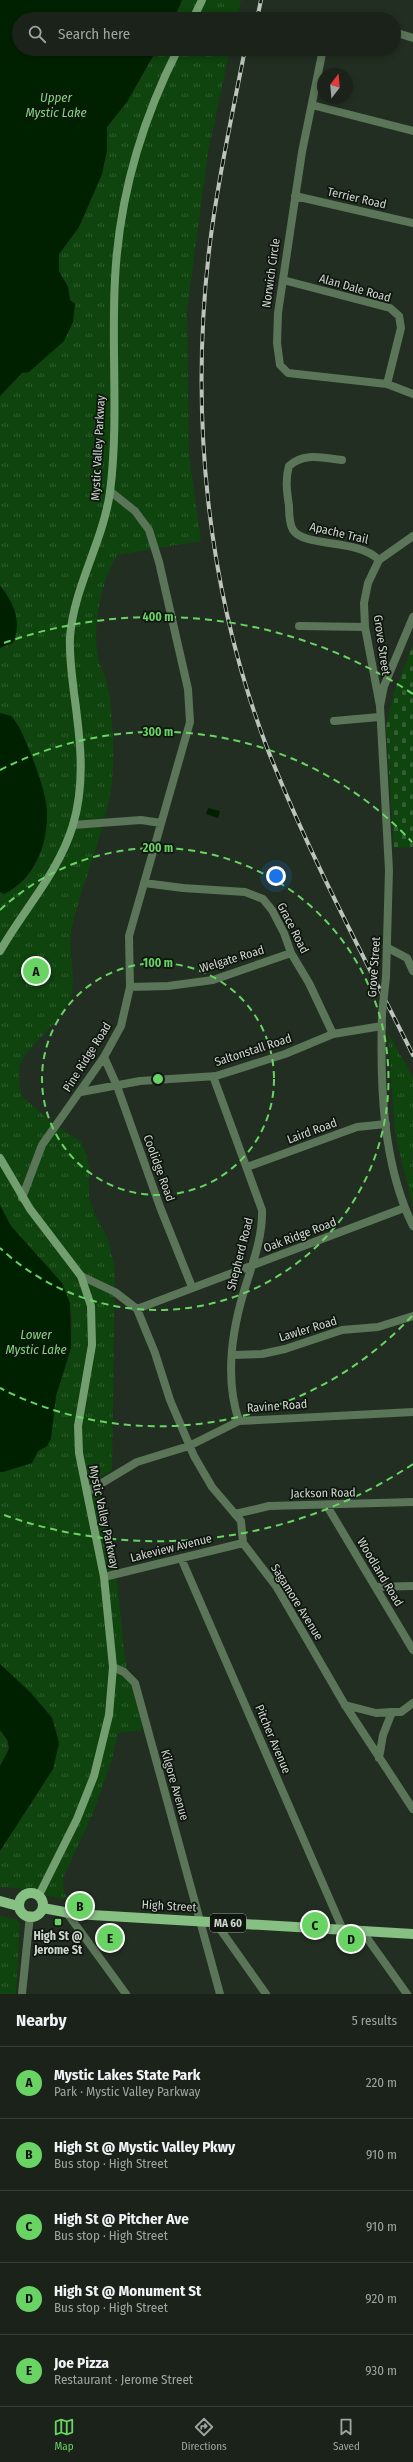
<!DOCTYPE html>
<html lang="en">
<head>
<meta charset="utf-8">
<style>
	body { margin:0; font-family:"Fira Sans Condensed",sans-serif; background:#232a22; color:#f1f3f6 }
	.compass { position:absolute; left:317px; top:68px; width:36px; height:36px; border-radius:50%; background:#1a2219; box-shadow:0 2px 6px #0003; rotate:16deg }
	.you { position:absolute; left:276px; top:876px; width:14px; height:14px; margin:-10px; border:3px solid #fff; border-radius:50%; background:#1a73e8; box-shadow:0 0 0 6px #1a73e833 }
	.badge { display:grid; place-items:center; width:26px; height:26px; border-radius:50%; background:#69d464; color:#111; font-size:13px; font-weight:700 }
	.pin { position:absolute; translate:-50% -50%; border:2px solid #fff; box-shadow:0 1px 4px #0006 }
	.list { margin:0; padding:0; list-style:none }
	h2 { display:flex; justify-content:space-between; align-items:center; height:52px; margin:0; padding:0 16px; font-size:17px }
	h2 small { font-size:13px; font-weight:400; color:#9fa4a2 }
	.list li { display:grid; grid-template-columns:26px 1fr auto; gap:12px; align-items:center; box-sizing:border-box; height:72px; padding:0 16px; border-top:1px solid #383f38 }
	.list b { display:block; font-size:15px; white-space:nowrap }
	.list p { margin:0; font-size:13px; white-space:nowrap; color:#9fa4a2 }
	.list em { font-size:13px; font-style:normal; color:#9fa4a2 }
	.icon { flex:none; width:22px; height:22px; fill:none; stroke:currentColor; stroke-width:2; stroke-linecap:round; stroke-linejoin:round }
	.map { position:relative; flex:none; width:413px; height:1994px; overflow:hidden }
	.search { position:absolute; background:#1a2219; box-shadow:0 2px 6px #0003; left:12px; right:12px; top:12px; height:44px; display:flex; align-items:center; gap:10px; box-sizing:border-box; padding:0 14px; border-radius:22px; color:#9fa4a2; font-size:15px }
	.sheet { height:412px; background:#1a2219 }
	nav { display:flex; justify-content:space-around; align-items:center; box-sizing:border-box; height:56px; border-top:1px solid #383f38; background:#1a2219; font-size:11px; color:#9fa4a2 }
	nav a { display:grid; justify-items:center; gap:2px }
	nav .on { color:#69d464 }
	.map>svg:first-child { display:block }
	.cemetery { fill:url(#cemetery-stones) }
	.park { fill:url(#park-tufts) }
	.water { fill:#002100 }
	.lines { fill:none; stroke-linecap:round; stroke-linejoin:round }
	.minor { stroke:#5a7557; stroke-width:8 }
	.tertiary { stroke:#5a7557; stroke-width:8 }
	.secondary { stroke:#739f70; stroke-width:8 }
	.primary { stroke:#86c082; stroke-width:10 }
	.rail-casing { stroke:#bcc5bb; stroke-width:4 }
	.rail { stroke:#0f150f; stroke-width:2.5; stroke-dasharray:8; stroke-linecap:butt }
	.tertiary-bridge { stroke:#5a7557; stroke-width:8 }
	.ring { fill:none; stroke:#69d464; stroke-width:2; stroke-dasharray:7 5 }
	.poi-dot { fill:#69d464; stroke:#0f150f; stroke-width:1.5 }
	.labels { text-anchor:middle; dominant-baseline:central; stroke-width:3.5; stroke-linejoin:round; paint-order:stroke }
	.shield { fill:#0f150f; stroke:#959d95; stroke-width:1 }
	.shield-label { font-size:11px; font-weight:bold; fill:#cfd7ce }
	.street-label { font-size:12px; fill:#cfd7ce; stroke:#0f150f }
	.poi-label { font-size:12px; font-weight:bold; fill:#cfd7ce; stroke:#0f150f }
	.water-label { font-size:13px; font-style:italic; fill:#80d87b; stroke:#0f150f }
	.centre { fill:#69d464; stroke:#0f150f; stroke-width:2 }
	.ring-label { font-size:12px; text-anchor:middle; font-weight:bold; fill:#69d464; stroke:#0f150f; stroke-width:3.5; stroke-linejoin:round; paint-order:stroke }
</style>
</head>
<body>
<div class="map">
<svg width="413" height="1994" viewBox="0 0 413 1994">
	<defs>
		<pattern id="cemetery-stones" width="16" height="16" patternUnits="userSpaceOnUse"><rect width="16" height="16" fill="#0f440e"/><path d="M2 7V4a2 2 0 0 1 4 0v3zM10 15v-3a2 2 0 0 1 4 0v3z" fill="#315e30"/></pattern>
		<pattern id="park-tufts" width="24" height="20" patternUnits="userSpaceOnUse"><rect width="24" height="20" fill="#0f440e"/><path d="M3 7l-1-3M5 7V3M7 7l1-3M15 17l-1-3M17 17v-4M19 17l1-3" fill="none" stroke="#315e30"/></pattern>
	</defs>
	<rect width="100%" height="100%" fill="#222e21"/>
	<path class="cemetery" d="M 413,644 L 413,847 L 394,848 L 386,726 L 394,693 Z"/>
	<path class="park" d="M 182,0 L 241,0 L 237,19 L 174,19 Z
		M 157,49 L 230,49 L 208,152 L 187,311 L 189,454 L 201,541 L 117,555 C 101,582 91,630 99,661 C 101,669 106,676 107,684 C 112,702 114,749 113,768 C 110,823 84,875 72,927 L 70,941 L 73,976 L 72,995 L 68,1004 L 55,1022 L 26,1054 L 20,1063 L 19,1078 L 21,1094 L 25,1099 L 49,1120 L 81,1142 L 85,1151 L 89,1166 L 89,1197 L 96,1217 L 108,1239 L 115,1269 L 112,1470 L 98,1479 L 117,1581 L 125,1659 L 143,1730 L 118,1733 L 112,1759 L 93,1813 L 63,1878 L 64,1893 L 70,1901 L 16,1888 L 0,1887 L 0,1851 L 53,1769 L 57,1731 L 52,1717 L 44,1707 L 0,1664 L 0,1472 L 32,1463 L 38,1451 L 47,1446 C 54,1429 51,1412 56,1395 C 70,1351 86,1308 50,1269 C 33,1249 7,1231 0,1205 L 0,892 L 4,893 C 11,889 21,884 27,877 C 56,842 47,796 32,757 C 26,743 22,728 11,716 L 0,713 L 0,648 L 13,643 C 21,621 14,603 0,586 L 0,396 L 22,373 L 29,372 L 64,341 L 70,300 L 68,287 L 59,271 L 59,255 L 79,227 L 102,174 L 107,150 L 107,127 L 127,102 Z
		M 388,1033 L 413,1077 L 413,1206 L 395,1134 Z
		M 0,1730 C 11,1743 9,1753 0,1766 Z
		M 0,1916 L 16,1919 L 20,1924 L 16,1994 L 0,1994 Z"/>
	<path class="water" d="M 0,0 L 182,0 L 174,19 L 19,19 L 19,49 L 157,49 L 127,102 L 107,127 L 107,150 L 102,174 L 79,227 L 59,254 L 59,271 L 68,287 L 70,300 L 75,304 L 73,322 L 64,341 L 29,372 L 22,373 L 0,396 Z
		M 0,586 C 14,602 22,622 13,643 L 0,648 Z
		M 0,713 L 11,716 C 21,727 25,741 31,754 C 37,771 46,793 47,811 C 48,843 35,879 4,894 L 0,892 Z
		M 208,808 L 220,811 L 218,818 L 206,814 Z
		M 0,1205 L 11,1226 L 62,1283 L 70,1303 L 71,1348 L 56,1396 L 51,1439 L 47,1446 L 38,1451 L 32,1463 L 3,1472 L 0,1472 Z
		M 0,1664 L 30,1692 L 52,1718 L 59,1743 L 53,1769 L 0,1851 L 0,1766 L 9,1749 L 8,1741 L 0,1730 Z"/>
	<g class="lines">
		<path class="minor" d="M 338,19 L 348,19
			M 394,32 L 413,38
			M 323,49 L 302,152 L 278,313 L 277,343 L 280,365 L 288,373 L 387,384 L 413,394
			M 312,105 L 413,131
			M 295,196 L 413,223
			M 283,280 L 390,308 L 399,316 L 401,328 L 387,384
			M 342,460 C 323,458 304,452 289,466 C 285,479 287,493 289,506 C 289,514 289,523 293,530 C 305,548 358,538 379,560
			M 299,626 L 365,627
			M 380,706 L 365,627 L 364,603 L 368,583 L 379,560 L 413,536
			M 334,721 L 379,717
			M 73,825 L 141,820 L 161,823
			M 144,883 L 183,888 L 245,892 L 263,899 L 272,910 L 284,933 L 291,953 L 309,983 L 333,1034
			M 388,948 L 407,958 L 413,971
			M 130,987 L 168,986 L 213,980 L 291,953
			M 104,1057 L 117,1086 L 160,1207 L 192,1287
			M 213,1076 L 262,1210 C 263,1237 252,1265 244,1291 C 232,1331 225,1380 239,1421
			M 81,1092 L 140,1081 L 216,1076 L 285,1054 L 333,1034 L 382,1026
			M 247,1167 L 357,1127 L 386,1124
			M 22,1198 L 42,1145 L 104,1057 L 121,1026 L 130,987 L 129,936 L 190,722 L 188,689 L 159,562 L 149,530 L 135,511 L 110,491
			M 81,1276 L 115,1292 L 137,1309 L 155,1353 L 170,1400 L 194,1456 L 212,1487 L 241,1521 L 243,1543 L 276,1586 L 345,1705 L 413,1809
			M 137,1309 L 404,1208
			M 233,1355 L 262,1354 L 285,1349 L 342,1330 L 378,1327 L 413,1316
			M 87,1492 L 137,1462 L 189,1446 L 239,1421 L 413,1412
			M 327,1506 L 413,1650
			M 235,1514 L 269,1506 L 413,1502
			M 181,1558 L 343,1930
			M 104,1577 L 243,1543
			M 376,1587 L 413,1586
			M 113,1667 L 124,1672 L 135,1683 L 220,1994
			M 345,1705 L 376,1713 L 392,1712
			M 379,1758 L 383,1735 L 392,1712 L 401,1712 L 413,1703
			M 67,1913 L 126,1994
			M 215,1922 L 266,1994
			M 362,1931 L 407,1994
			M 22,1994 L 30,1915"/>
		<path class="tertiary" d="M 386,977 L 389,870 L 380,706 L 384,686 L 413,617
			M 382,1014 C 380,1083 382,1163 413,1226"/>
		<path class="secondary" d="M 193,19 L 202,0
			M 0,951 C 24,909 59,872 73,825 C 86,781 80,737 74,693 C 72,675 69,656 70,637 C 74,586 103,542 110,492 C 119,421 111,350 115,279 C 119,198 141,122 178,49
			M 0,1158 L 30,1209 L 81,1276 L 91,1306 L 92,1345 L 78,1426 L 79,1453 L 104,1577 L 113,1667 L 109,1715 L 94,1776 L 77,1819 L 39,1895"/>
		<path class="primary" d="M19 1905a12 12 0 1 1 24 0a12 12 0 1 1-24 0Z
			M 0,1901 L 18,1906
			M 43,1908 L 75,1914 L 413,1934"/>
		<defs>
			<path id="rail" d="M 257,19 L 261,0
				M 245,49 C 232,116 217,184 209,251 C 190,416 207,589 266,745 C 307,851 362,953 413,1055"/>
		</defs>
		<use href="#rail" class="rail-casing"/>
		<use href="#rail" class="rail"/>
		<path class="tertiary-bridge" d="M 382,1014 L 386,977"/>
	</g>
	<g class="ring">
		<circle cx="158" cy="1079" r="116"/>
		<path d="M0 910A231 231 0 1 1 0 1248"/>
		<path d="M412 1316A347 347 0 0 1 0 1388M0 770A347 347 0 0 1 412 842"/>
		<path d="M413 1464A462 462 0 0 1 4 1515M4 643A462 462 0 0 1 413 694"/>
	</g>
	<rect class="poi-dot" x="54" y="1918" width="8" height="8" rx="2"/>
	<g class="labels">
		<rect class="shield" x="210" y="1914" width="36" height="18" rx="3"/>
		<g class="shield-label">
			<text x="228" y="1923">MA 60</text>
		</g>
		<g class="street-label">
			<text transform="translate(357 198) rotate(13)">Terrier Road</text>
			<text transform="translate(271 273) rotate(-82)">Norwich Circle</text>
			<text transform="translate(355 288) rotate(16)">Alan Dale Road</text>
			<text transform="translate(98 448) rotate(-87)">Mystic Valley Parkway</text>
			<text transform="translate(339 533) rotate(13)">Apache Trail</text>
			<text transform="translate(382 645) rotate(82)">Grove Street</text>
			<text transform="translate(293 928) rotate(63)">Grace Road</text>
			<text transform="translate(232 959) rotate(-17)">Welgate Road</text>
			<text transform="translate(374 967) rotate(-86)">Grove Street</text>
			<text transform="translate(253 1050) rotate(-18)">Saltonstall Road</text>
			<text transform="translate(87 1057) rotate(-58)">Pine Ridge Road</text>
			<text transform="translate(312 1131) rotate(-20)">Laird Road</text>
			<text transform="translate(159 1168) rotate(70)">Coolidge Road</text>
			<text transform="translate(300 1235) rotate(-21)">Oak Ridge Road</text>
			<text transform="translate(240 1254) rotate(-76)">Shepherd Road</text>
			<text transform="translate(308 1329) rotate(-17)">Lawler Road</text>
			<text transform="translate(277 1406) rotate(-4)">Ravine Road</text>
			<text transform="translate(323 1493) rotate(-1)">Jackson Road</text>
			<text transform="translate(104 1517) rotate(78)">Mystic Valley Parkway</text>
			<text transform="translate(171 1548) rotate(-14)">Lakeview Avenue</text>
			<text transform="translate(380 1572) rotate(59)">Woodland Road</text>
			<text transform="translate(297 1602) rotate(58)">Sagamore Avenue</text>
			<text transform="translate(273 1739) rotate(67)">Pitcher Avenue</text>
			<text transform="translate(175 1785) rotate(74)">Kilgore Avenue</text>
			<text transform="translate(169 1906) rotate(3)">High Street</text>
		</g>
		<g class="poi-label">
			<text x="58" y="1936">High St @<tspan x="58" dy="14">Jerome St</tspan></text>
		</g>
		<g class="water-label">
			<text x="56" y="97">Upper<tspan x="56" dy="15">Mystic Lake</tspan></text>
			<text x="36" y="1334">Lower<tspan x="36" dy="15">Mystic Lake</tspan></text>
		</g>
	</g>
	<circle cx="158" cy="1079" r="6" class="centre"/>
	<g class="ring-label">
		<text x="158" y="621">400 m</text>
		<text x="158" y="736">300 m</text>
		<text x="158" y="852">200 m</text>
		<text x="158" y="967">100 m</text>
	</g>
</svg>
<svg class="compass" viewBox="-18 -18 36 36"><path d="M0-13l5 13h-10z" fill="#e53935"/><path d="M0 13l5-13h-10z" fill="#9fa4a2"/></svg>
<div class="you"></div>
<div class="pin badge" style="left:36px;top:971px">A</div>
<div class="pin badge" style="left:80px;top:1906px">B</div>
<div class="pin badge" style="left:315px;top:1925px">C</div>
<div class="pin badge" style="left:351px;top:1939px">D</div>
<div class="pin badge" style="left:110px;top:1938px">E</div>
<div class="search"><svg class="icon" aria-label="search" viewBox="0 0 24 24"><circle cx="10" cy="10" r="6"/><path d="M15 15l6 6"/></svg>Search here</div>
</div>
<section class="sheet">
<h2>Nearby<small>5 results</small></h2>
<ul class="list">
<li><span class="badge">A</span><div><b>Mystic Lakes State Park</b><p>Park · Mystic Valley Parkway</p></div><em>220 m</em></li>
<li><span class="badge">B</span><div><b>High St @ Mystic Valley Pkwy</b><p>Bus stop · High Street</p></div><em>910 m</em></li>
<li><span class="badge">C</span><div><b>High St @ Pitcher Ave</b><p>Bus stop · High Street</p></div><em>910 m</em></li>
<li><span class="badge">D</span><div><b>High St @ Monument St</b><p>Bus stop · High Street</p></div><em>920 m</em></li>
<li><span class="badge">E</span><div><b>Joe Pizza</b><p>Restaurant · Jerome Street</p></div><em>930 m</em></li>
</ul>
</section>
<nav>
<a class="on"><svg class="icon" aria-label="map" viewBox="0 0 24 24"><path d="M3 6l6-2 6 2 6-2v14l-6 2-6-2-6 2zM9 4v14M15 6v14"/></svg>Map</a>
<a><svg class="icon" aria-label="directions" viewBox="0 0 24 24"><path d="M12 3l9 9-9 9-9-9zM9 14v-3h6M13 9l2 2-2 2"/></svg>Directions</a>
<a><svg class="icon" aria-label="saved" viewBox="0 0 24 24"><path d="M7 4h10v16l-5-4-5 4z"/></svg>Saved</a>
</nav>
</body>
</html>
